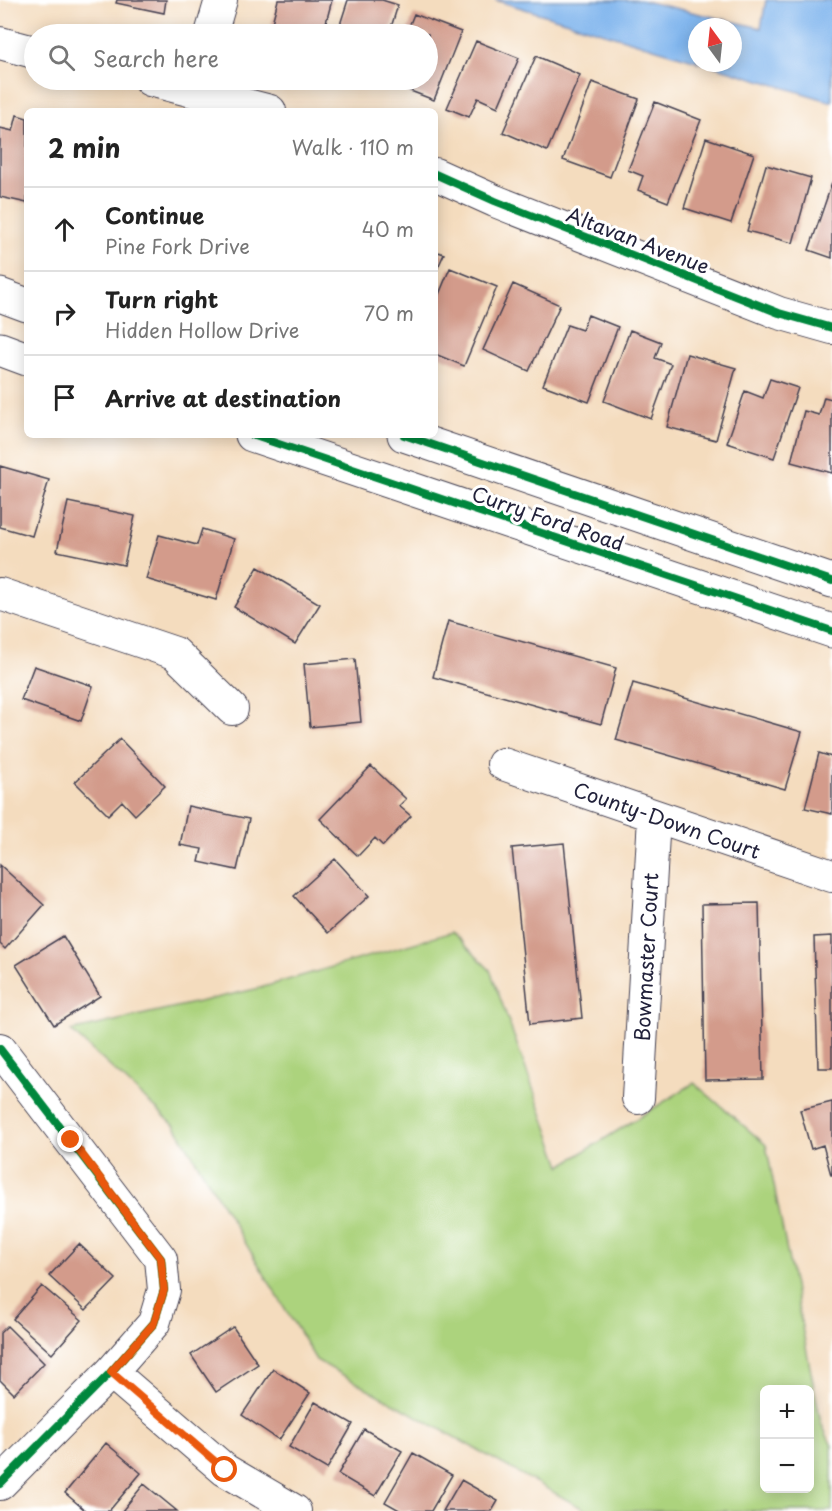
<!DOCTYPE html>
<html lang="en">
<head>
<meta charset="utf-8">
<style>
	body { margin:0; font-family:"Playpen Sans",sans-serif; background:#f6f6f6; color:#222 }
	.controls { position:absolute; right:18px; bottom:18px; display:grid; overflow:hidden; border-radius:9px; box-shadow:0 3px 15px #0003 }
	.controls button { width:54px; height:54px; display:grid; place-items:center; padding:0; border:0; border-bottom:2px solid #e0e0e0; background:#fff; color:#222; font:30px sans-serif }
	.compass { position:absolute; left:688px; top:18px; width:54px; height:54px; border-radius:50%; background:#fff; box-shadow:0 3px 15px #0003; rotate:345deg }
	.stop { position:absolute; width:18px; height:18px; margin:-14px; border:4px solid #ea580c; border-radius:50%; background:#fff }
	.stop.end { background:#ea580c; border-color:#fff; box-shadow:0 2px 6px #0008 }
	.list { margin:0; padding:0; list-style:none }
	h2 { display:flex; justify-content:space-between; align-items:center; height:78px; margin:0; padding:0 24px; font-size:26px }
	h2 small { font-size:20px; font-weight:400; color:#767676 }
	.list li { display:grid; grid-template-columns:39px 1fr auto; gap:18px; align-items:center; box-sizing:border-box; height:84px; padding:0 24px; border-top:2px solid #e0e0e0 }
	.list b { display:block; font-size:22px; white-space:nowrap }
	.list p { margin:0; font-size:20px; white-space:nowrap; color:#767676 }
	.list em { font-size:20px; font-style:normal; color:#767676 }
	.icon { flex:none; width:33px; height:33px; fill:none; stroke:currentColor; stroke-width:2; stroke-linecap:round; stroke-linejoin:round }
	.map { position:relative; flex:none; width:832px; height:1511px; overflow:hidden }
	.search { position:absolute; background:#fff; box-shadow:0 3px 15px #0003; left:24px; top:24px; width:414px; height:66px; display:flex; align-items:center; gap:15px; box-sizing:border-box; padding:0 21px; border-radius:33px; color:#767676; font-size:22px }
	.panel { position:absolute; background:#fff; box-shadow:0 3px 15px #0003; left:24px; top:108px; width:414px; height:330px; border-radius:9px }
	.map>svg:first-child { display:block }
	.green { fill:#acd37d; stroke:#677a5c; stroke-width:1.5; fill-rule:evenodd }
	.water { fill:#7eb4ed; stroke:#506b94; stroke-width:1.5; fill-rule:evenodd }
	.building { fill:#d39b8b }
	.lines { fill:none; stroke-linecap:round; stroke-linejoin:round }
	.street-casing { stroke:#423e4f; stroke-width:34 }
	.secondary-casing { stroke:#423e4f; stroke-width:35 }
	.street { stroke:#fff; stroke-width:32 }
	.secondary { stroke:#fff; stroke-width:33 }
	.cycleway-casing { stroke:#fff; stroke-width:11 }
	.cycleway { stroke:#00873e; stroke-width:8 }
	.route { stroke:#ea580c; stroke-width:8 }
	.labels { text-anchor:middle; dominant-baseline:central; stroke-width:6; stroke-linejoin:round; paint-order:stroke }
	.street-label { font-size:20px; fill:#22223b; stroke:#fff }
</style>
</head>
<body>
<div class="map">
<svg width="832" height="1511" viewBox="0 0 832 1511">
	<rect width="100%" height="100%" fill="#fff"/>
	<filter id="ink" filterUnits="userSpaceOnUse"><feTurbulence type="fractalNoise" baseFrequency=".0167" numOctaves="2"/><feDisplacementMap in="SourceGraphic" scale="12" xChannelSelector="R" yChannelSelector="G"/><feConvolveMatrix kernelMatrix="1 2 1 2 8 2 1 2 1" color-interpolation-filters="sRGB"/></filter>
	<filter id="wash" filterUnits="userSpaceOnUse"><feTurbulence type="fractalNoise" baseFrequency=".008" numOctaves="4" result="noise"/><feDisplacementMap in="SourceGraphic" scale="24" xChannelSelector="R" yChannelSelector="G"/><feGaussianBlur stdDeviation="1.35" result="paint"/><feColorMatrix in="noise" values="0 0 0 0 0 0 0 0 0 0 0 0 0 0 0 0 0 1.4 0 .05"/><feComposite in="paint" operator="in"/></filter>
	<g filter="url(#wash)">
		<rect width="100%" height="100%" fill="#f4dcbe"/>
		<path class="green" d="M 452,932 L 490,970 L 561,1166 L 694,1083 L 766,1145 L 821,1423 L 832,1446 L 832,1511 L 587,1511 L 316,1360 L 175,1126 L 71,1031 L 260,988 ZM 764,1390 L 810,1390 L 810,1488 L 764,1488 Z"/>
		<path class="water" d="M 495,0 L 640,0 L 761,28 L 766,0 L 832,0 L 832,102 ZM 697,27 L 733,27 L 733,63 L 697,63 Z"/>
		<g id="blocks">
			<path class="building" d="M 117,0 L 166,0 L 164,13 L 116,3 Z
				M 278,0 L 332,0 L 323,34 L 269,34 Z
				M 348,0 L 382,0 L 398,5 L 389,34 L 337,34 Z
				M 414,14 L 461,32 L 434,100 L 387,82 L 388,80 L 428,80 L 428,34 L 406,34 Z
				M 476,41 L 519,58 L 498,107 L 478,98 L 469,117 L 447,108 Z
				M 536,56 L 580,75 L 547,151 L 503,132 Z
				M 592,82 L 639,99 L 610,177 L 563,160 Z
				M 655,102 L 701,120 L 668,202 L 638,190 L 643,176 L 628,170 Z
				M 17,115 L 27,118 L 27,203 L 0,197 L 0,128 L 13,131 Z
				M 706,138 L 754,154 L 731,223 L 684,208 Z
				M 766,165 L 811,178 L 793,243 L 747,231 Z
				M 832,183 L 832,258 L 809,250 Z
				M 435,251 L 444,254 L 435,274 Z
				M 450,268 L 497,287 L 464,366 L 435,354 L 435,304 Z
				M 513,284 L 560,305 L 529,371 L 483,350 Z
				M 588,315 L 618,327 L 589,402 L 543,385 L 567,325 L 582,330 Z
				M 630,330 L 661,342 L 655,358 L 671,364 L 651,419 L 604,401 Z
				M 687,354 L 736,368 L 716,440 L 667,427 Z
				M 770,379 L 798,388 L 774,458 L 727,443 L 745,391 L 763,398 Z
				M 824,397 L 832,399 L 832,473 L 791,462 L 804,411 L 819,415 Z
				M 0,466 L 49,480 L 32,536 L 0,527 Z
				M 68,502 L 135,516 L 124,565 L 57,551 Z
				M 202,529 L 234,539 L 216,600 L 146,579 L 159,535 L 197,545 Z
				M 258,567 L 320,604 L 295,644 L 234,607 Z
				M 448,621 L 616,668 L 601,724 L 433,677 Z
				M 355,659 L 361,722 L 310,727 L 304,664 Z
				M 34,666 L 93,686 L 81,721 L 21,700 Z
				M 633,683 L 802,732 L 785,789 L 616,740 Z
				M 120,739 L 165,786 L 135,815 L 122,801 L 108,815 L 75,782 Z
				M 819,753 L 832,757 L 832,814 L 805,808 Z
				M 371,766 L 406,799 L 399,806 L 411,816 L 383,846 L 375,838 L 358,856 L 320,819 Z
				M 188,806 L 249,819 L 237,870 L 199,862 L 202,849 L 180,845 Z
				M 564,843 L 582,1018 L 530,1024 L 512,848 Z
				M 335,859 L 369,896 L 328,933 L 294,896 Z
				M 0,865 L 44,905 L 5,949 L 0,944 Z
				M 759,903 L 763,1079 L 705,1080 L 702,904 Z
				M 63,936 L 100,996 L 54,1025 L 16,965 Z
				M 832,936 L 832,1068 L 818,1068 L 814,937 Z
				M 832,1102 L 832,1175 L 831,1175 L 823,1145 L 811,1149 L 800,1110 Z
				M 79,1244 L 116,1279 L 86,1310 L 49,1276 Z
				M 42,1286 L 82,1320 L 52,1354 L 13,1319 Z
				M 7,1326 L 44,1363 L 14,1394 L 0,1380 L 0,1333 Z
				M 233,1327 L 258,1364 L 216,1392 L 191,1355 Z
				M 273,1369 L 310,1393 L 279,1440 L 242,1415 Z
				M 315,1402 L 353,1424 L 327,1469 L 289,1447 Z
				M 364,1429 L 402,1451 L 375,1496 L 338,1474 Z
				M 106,1443 L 141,1473 L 109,1511 L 86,1511 L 65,1493 Z
				M 413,1453 L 452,1475 L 431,1511 L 401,1511 L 385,1502 Z
				M 461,1480 L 498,1501 L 492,1511 L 443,1511 Z
				M 144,1484 L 177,1511 L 122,1511 Z"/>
		</g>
	</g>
	<g filter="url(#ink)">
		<use href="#blocks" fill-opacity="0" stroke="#423e4f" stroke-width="1.5"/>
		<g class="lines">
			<defs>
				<path id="street" d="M 211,34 L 221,0
					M 0,43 L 34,52
					M 150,80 L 270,111
					M 435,174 L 495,201 L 779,313 L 832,328
					M 0,594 L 175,653 L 232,709
					M 503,764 L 832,876
					M 0,1049 L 161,1259 L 164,1290 L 154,1323 L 111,1372 L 0,1484
					M 638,1098 L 654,817
					M 111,1372 L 225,1470 L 295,1511"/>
				<path id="secondary" d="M 0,295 L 27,305
					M 0,349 L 27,359
					M 252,435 L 832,631
					M 404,435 L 832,581"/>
			</defs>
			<use href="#street" class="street-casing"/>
			<use href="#secondary" class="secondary-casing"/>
			<use href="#street" class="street"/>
			<use href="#secondary" class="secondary"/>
			<defs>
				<path id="cycleway" d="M 435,174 L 495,201 L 779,313 L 832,328
					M 252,435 L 832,631
					M 404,435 L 832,581
					M 0,1049 L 161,1259 L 164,1290 L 154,1323 L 111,1372 L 0,1484"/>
			</defs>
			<use href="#cycleway" class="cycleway-casing"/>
			<use href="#cycleway" class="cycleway"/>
		</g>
	</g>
	<g class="lines" filter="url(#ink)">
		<path class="route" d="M 71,1140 L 161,1259 L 164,1290 L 154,1323 L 111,1372 L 225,1470"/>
	</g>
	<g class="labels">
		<g class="street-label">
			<text transform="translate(638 240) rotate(21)">Altavan Avenue</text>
			<text transform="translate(548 518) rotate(19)">Curry Ford Road</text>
			<text transform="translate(667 820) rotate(19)">County-Down Court</text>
			<text transform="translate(646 957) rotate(-87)">Bowmaster Court</text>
		</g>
	</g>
</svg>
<div class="controls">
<button>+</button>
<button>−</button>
</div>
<svg class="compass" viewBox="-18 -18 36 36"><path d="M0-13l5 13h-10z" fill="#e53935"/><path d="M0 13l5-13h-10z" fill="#767676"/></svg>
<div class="stop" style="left:225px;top:1470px"></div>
<div class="stop end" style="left:71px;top:1140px"></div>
<div class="search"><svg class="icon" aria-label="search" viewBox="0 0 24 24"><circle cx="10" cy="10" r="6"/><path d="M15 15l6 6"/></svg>Search here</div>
<section class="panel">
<h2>2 min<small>Walk · 110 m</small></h2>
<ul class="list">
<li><svg class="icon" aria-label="ahead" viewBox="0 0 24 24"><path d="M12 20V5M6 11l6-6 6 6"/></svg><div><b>Continue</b><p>Pine Fork Drive</p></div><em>40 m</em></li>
<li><svg class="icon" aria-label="right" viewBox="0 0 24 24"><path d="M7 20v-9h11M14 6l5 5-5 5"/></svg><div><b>Turn right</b><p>Hidden Hollow Drive</p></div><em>70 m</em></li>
<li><svg class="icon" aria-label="arrive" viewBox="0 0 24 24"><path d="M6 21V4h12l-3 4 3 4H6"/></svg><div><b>Arrive at destination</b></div></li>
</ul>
</section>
</div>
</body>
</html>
